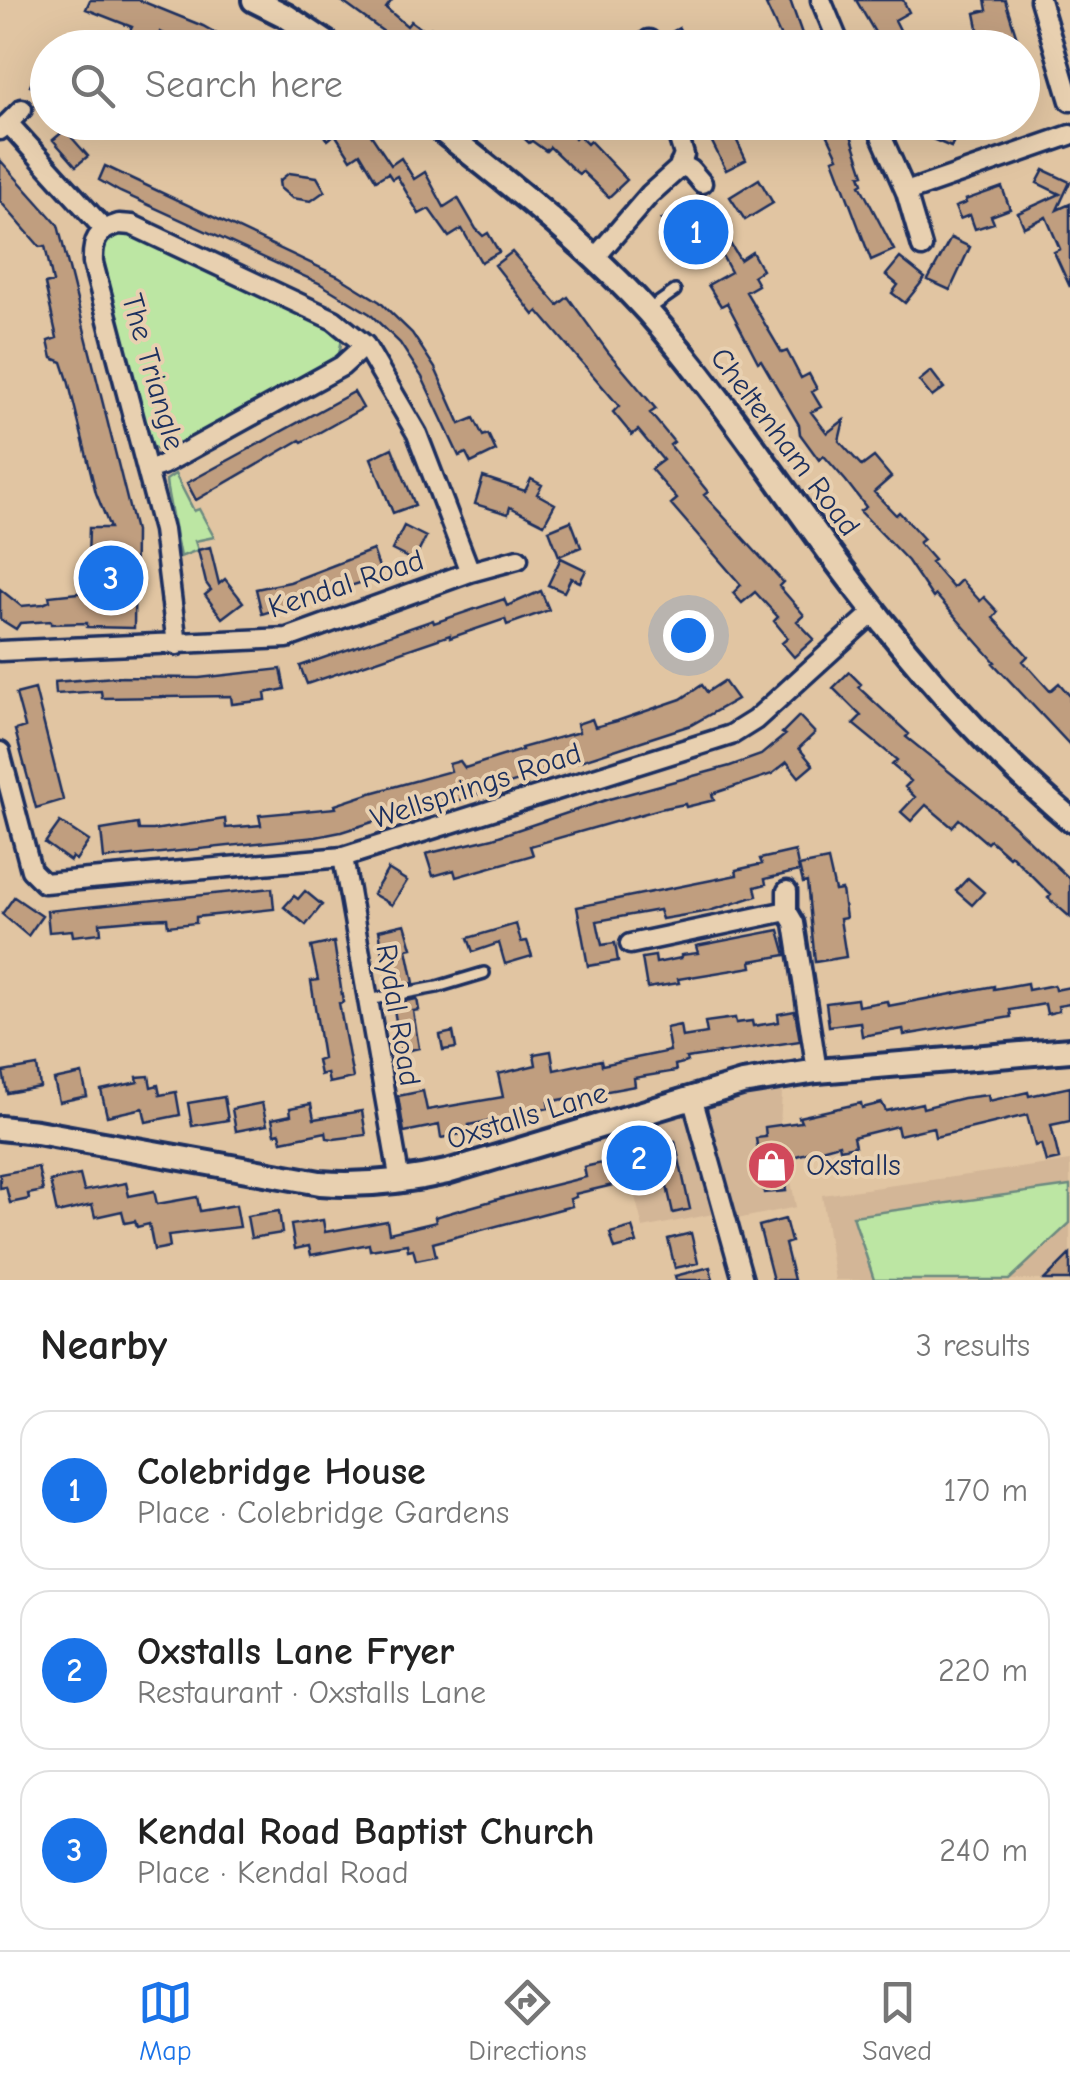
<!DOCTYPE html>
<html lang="en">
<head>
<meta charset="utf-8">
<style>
	body { margin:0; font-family:"Comic Neue",sans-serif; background:#f6f6f6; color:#222 }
	.you { position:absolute; left:688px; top:635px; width:35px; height:35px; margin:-25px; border:8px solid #fff; border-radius:50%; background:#1a73e8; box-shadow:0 0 0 15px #1a73e833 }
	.badge { display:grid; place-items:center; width:65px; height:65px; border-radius:50%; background:#1a73e8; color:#fff; font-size:32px; font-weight:700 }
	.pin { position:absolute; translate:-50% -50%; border:5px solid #fff; box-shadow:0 2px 10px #0006 }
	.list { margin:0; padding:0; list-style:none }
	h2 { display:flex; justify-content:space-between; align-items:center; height:130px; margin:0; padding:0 40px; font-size:42px }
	h2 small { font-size:32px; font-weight:400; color:#767676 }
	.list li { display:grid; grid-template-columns:65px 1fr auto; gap:30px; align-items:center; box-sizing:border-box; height:160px; margin:0 20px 20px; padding:0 20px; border:2px solid #e0e0e0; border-radius:30px }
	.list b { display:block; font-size:38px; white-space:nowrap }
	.list p { margin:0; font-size:32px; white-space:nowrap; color:#767676 }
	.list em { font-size:32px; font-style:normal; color:#767676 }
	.icon { flex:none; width:55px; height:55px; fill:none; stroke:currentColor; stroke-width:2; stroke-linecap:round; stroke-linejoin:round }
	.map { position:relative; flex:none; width:1070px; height:1280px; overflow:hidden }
	.search { position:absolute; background:#fff; box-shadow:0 10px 40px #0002; left:30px; right:30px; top:30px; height:110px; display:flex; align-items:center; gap:25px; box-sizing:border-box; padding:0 35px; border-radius:55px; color:#767676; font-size:38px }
	.sheet { height:670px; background:#fff }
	nav { display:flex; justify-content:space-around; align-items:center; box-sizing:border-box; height:140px; border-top:2px solid #e0e0e0; background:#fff; font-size:28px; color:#767676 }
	nav a { display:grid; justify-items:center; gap:5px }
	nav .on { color:#1a73e8 }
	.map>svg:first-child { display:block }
	.built { fill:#d3b697 }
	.green { fill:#bce6a3; stroke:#6c8a80; stroke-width:2.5 }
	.building { fill:#c09e7f; stroke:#1b2f5e; stroke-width:2.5 }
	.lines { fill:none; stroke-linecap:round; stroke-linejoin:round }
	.lane-casing { stroke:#1b2f5e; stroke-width:16 }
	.street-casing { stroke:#1b2f5e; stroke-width:25 }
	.secondary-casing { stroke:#1b2f5e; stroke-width:30 }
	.lane { stroke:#e8d0b0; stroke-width:9 }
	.street { stroke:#e8d0b0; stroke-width:18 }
	.secondary { stroke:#e8d0b0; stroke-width:22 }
	.labels { text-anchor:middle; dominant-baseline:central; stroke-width:8; stroke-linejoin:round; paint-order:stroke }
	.street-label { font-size:30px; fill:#1b2f5e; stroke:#e8d0b0 }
	.poi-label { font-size:30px; fill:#1b2f5e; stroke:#e8d0b0; text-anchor:start }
</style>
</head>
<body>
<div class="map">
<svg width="1070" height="1280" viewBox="0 0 1070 1280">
	<rect width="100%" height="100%" fill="#e1c5a2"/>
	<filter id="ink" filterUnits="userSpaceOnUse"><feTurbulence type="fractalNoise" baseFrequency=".01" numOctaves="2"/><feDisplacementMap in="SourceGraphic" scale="20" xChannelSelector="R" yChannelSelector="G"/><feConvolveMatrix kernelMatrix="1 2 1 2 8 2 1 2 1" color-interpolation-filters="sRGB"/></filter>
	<g filter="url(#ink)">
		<path class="built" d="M 783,1076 L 780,1125 L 796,1207 L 727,1221 L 723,1212 L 643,1228 L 616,1121 Z
			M 1070,1161 L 1070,1280 L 835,1280 L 822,1195 Z"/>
		<path class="green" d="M 123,230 L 336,329 L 342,339 L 338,359 L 174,451 L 159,451 L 148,443 L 98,260 C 100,241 106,236 123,230 Z
			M 175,474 L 194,511 L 199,509 L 214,537 L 195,541 L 198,550 L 180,557 L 167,489 L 166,480 Z
			M 1070,1186 L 1070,1223 L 1009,1280 L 874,1280 L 853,1216 Z"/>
		<path class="building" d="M 90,0 L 139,0 L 203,26 L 242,48 L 185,48 L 186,44 L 160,32 L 155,44 L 129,33 L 132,27 L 86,9 Z
			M 340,0 L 392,0 L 386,8 L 407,26 L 411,21 L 427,33 L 431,28 L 445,39 L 441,44 L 444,48 L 406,48 Z
			M 778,0 L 790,0 L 807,48 L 786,48 L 766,5 Z
			M 856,0 L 903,0 L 909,12 L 895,20 L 909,48 L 884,48 Z
			M 985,0 L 1005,0 L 1017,38 L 995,42 L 996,48 L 982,48 L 975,13 L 987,10 Z
			M 679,28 L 689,48 L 663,48 L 661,38 Z
			M 48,47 L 48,93 L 30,86 Z
			M 314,122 L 349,122 L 355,133 L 365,126 L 391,165 L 401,158 L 414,179 L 425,172 L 444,207 L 458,198 L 476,229 L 483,236 L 488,233 L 499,252 L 481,262 L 462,229 L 449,237 L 429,209 L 419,214 L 397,176 L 392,179 L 388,173 L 376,180 L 360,153 L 351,159 L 335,134 L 328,140 Z
			M 507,122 L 559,122 L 575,138 L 578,135 L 587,144 L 590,141 L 627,180 L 609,197 L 582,171 L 579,174 L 575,171 L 550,147 L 546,151 L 532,141 L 529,143 Z
			M 702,122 L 728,122 L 746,160 L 726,170 Z
			M 920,122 L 954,122 L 961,125 L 951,147 L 916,132 Z
			M 822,123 L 847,123 L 864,174 L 860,175 L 863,183 L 860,185 L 894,250 L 871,260 L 833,159 L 838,157 Z
			M 65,130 L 88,156 L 76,166 L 53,140 Z
			M 0,160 L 58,225 L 135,531 L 134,628 L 87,627 L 87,623 L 51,624 L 51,621 L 20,623 L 16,629 L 0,619 L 0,589 L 21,606 L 43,604 L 50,601 L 49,596 L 87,592 L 89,528 L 110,528 L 96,493 L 68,380 L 62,362 L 52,358 L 48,341 L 57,338 L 45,284 L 53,282 L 45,246 L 40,247 L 0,201 Z
			M 105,166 L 338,276 L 380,302 L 412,333 L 435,368 L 460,424 L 474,418 L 483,436 L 488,434 L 496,451 L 471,463 L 466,453 L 459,456 L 422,377 L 400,343 L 370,314 L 319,283 L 120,192 L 99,180 Z
			M 1044,170 L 1070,182 L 1057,210 L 1070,204 L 1070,287 L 1054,252 L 1060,249 L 1046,217 L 1024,227 L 1018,213 L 1060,194 L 1037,183 Z
			M 289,173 L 317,177 L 325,191 L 311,201 L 292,198 L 280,188 L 279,181 Z
			M 759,179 L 773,203 L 745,220 L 730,197 Z
			M 1002,187 L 1010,209 L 991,216 L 994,223 L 975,229 L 970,215 L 960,219 L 955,207 L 966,203 L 965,200 Z
			M 701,196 L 740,260 L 752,252 L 762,270 L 753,276 L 758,285 L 746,292 L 782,353 L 787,351 L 801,378 L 809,374 L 817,389 L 812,392 L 821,407 L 811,412 L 827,433 L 844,420 L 839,441 L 862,466 L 874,457 L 891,477 L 874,492 L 896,515 L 899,512 L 924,539 L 919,543 L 934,560 L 931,562 L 953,588 L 961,580 L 980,601 L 984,597 L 998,612 L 993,618 L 1028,656 L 1023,661 L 1050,691 L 1059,683 L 1070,696 L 1070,745 L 993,663 L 995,662 L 936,595 L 933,598 L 908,561 L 860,511 L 866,507 L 846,481 L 824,456 L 819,460 L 800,434 L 799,425 L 761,360 L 758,362 L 727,303 L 721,306 L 708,285 L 731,272 L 719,250 L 690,268 L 661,220 Z
			M 951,238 L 970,247 L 950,290 L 928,280 Z
			M 512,252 L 558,305 L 568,297 L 608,352 L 656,409 L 650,413 L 674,442 L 670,445 L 708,492 L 704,495 L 783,582 L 779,586 L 804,615 L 797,621 L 814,639 L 794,657 L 782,643 L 788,638 L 774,621 L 778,617 L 755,592 L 742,603 L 733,593 L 741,585 L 671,504 L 677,499 L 651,469 L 663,460 L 638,430 L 632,435 L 613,412 L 619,406 L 538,311 L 534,315 L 495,265 Z
			M 900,258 L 925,278 L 905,303 L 892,293 L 898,285 L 886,275 Z
			M 931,371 L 944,388 L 932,397 L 919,381 Z
			M 354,392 L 363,408 L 302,442 L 300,440 L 196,500 L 187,483 Z
			M 392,448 L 415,505 L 393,513 L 371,458 Z
			M 483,477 L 525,491 L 531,479 L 542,485 L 537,494 L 555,504 L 544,524 L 510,507 L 508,514 L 475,504 Z
			M 571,521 L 581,547 L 559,556 L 549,530 Z
			M 404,526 L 426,537 L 414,561 L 392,550 Z
			M 210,547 L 219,584 L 225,579 L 243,602 L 222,618 L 205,595 L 211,590 L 206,583 L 198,550 Z
			M 373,550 L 382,576 L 262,614 L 256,589 L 290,582 Z
			M 561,558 L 586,570 L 580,582 L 571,578 L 564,592 L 548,585 Z
			M 541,591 L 549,610 L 507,625 L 505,619 L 450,638 L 450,635 L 307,684 L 300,666 L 433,620 L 434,623 L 504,599 L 507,606 Z
			M 281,669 L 285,689 L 265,693 L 266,700 L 232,704 L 231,696 L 102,698 L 101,691 L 56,694 L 55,682 L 114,677 L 199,678 Z
			M 849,672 L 861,684 L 858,687 L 909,734 L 906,737 L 997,810 L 1070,879 L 1070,917 L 1048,898 L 1051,895 L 1011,855 L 1009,857 L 990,840 L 987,843 L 959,819 L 952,827 L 926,805 L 911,821 L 901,812 L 915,797 L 905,787 L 911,781 L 892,765 L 897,760 L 853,724 L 861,716 L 833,688 Z
			M 724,681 L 737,699 L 691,725 L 460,800 L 447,802 L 446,799 L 341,832 L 316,837 L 104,859 L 101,830 L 138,824 L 139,830 L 153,830 L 225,819 L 226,828 L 261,825 L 259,815 L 336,808 L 335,805 L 371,793 L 451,771 L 449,764 L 460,761 L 465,768 L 496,758 L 522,750 L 521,748 L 579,732 L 577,724 L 592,719 L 595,727 L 617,721 L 681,699 L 702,685 L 707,692 Z
			M 35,689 L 63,800 L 36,808 L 15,730 L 25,727 L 16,694 Z
			M 799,716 L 815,733 L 799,748 L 813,765 L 799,777 L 787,762 L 772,774 L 712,794 L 714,800 L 686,807 L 685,804 L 660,809 L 530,846 L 533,855 L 456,877 L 454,870 L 433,876 L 426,854 L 493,838 L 609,799 L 730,766 L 761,755 L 785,735 L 782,733 Z
			M 60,822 L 89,841 L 76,860 L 72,857 L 70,861 L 45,843 Z
			M 795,851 L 799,871 L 765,879 L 766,884 L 755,887 L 757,896 L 709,911 L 662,919 L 659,910 L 597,921 L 602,945 L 615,943 L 618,961 L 588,966 L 577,907 L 737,875 L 736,870 L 762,864 L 760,859 Z
			M 828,860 L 835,891 L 842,890 L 846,918 L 840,919 L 846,957 L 815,962 L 807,882 L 803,883 L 799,866 Z
			M 388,869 L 407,881 L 392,905 L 373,894 Z
			M 968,878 L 984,892 L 972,905 L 956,891 Z
			M 272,888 L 274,909 L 196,917 L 196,923 L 168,926 L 167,918 L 144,919 L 100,923 L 101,933 L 73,936 L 72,930 L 49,932 L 47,911 Z
			M 305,891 L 322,905 L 306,925 L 284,907 L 294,896 L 298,899 Z
			M 14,897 L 42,916 L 28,936 L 2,914 Z
			M 405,924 L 412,948 L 407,949 L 414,983 L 389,988 L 379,930 Z
			M 516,924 L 521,942 L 527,941 L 532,956 L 505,964 L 499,943 L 473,952 L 468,938 Z
			M 779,930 L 786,955 L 751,961 L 752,967 L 678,979 L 679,983 L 647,988 L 642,958 L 655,956 L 656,963 L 681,958 L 681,955 L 698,953 L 696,946 Z
			M 334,942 L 343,1002 L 339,1003 L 353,1078 L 329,1083 L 327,1073 L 320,1075 L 317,1060 L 323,1058 L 311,981 L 318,980 L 311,947 Z
			M 1027,983 L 1028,990 L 1054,985 L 1055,990 L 1070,987 L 1070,1004 L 1058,1006 L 1059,1011 L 1047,1014 L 1045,1004 L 1010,1010 L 1011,1017 L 904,1035 L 903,1029 L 862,1036 L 860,1022 L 829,1026 L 826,1003 L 857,999 L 858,1006 L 887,1001 L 888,1006 L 994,986 L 994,989 Z
			M 417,999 L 419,1010 L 413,1011 L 419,1048 L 401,1052 L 393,1003 Z
			M 795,1011 L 800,1041 L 686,1058 L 687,1062 L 675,1065 L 676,1071 L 634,1078 L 635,1086 L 548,1102 L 549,1108 L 469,1125 L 471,1132 L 441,1138 L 439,1125 L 404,1132 L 398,1096 L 423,1091 L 427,1110 L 503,1097 L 498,1074 L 536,1065 L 534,1054 L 551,1051 L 554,1070 L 601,1060 L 602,1065 L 670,1051 L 666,1028 L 680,1025 L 682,1037 L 707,1033 L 705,1022 L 735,1018 L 736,1023 L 752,1021 L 753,1026 L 779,1022 L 778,1014 Z
			M 453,1032 L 456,1048 L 443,1050 L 440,1035 Z
			M 37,1066 L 40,1087 L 7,1093 L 3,1072 Z
			M 82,1074 L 87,1096 L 59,1102 L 54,1080 Z
			M 149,1076 L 151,1087 L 158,1085 L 160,1095 L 176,1092 L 180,1115 L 146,1122 L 143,1108 L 107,1116 L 101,1090 L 138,1082 L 137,1077 Z
			M 1070,1087 L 1070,1121 L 1051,1125 L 1059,1159 L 1046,1162 L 1041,1144 L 1035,1146 L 1027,1115 L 935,1137 L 933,1127 L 899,1135 L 897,1126 L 853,1137 L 855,1146 L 840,1149 L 839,1144 L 782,1160 L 786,1191 L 764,1193 L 756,1138 L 766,1137 L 765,1127 L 801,1122 L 799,1117 L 861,1103 L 862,1108 L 882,1103 L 886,1111 L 922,1103 L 923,1108 L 963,1098 L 988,1095 L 989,1101 L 1028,1092 L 1029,1096 Z
			M 224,1097 L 228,1120 L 192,1126 L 188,1103 Z
			M 262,1103 L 267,1125 L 236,1131 L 232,1109 Z
			M 311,1104 L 314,1119 L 362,1111 L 366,1135 L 334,1139 L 327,1138 L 326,1132 L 282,1141 L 280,1133 L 275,1134 L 272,1119 L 291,1115 L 290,1108 Z
			M 675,1141 L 690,1209 L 673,1213 L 662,1164 L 615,1175 L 617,1184 L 575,1194 L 576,1197 L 570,1199 L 572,1206 L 433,1243 L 436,1256 L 416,1260 L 413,1249 L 408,1250 L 407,1244 L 370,1250 L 369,1244 L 311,1255 L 309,1246 L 295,1249 L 291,1225 L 323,1220 L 325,1232 L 387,1221 L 389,1233 L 436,1222 L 435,1217 L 502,1198 L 586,1177 L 584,1167 L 629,1157 L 627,1151 Z
			M 38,1167 L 43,1191 L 28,1194 L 29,1199 L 10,1203 L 6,1187 L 0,1188 L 0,1174 Z
			M 80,1175 L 84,1191 L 126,1183 L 129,1196 L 154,1191 L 157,1204 L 197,1197 L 200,1211 L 236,1205 L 240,1227 L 168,1235 L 170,1247 L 154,1250 L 149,1224 L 137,1227 L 135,1221 L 125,1223 L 122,1211 L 95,1217 L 92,1205 L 57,1213 L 50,1181 Z
			M 279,1211 L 282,1233 L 251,1238 L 247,1216 Z
			M 785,1219 L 791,1242 L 785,1244 L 794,1280 L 773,1280 L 759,1226 Z
			M 632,1227 L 637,1243 L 615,1249 L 610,1233 Z
			M 691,1233 L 698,1263 L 675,1268 L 668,1239 Z
			M 1070,1254 L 1070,1280 L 1044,1280 Z
			M 710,1267 L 713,1280 L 676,1280 L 675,1276 Z"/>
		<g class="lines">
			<defs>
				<path id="lane" d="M 648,310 L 675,291
					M 368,1000 L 437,987 L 484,973"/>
				<path id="street" d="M 821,0 L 841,48
					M 1040,0 L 1070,101
					M 649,40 L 651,48
					M 875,122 L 906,192 L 922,247
					M 8,123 L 22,109
					M 0,130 L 8,123 L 103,228
					M 680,164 L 691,170 L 702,183
					M 906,192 L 1070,135
					M 119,224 L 132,225 L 334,320 L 365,345 L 342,366 L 162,465 L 147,470 L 93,263 C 92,241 97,230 119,224 Z
					M 594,259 L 650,194 L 679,168 L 684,155 L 674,122
					M 365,345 L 417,434 L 470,572
					M 147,470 L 163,530 L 177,645
					M 0,651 L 287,638 L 470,572 L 518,559
					M 0,752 L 31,870 L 44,883 L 343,857 L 731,735 L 755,720 L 875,611
					M 343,857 L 400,1182
					M 787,911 L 787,891
					M 630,944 L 787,911 L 794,923 L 817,1071
					M 692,1097 L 743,1280"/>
				<path id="secondary" d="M 254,0 L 286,16 L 334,48
					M 431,122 C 505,181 584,241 648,312 C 717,390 774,477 836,561 C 904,653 982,745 1070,819
					M 0,1128 L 37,1132 L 320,1183 C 364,1186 403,1182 447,1172 L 742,1083 L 817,1071 L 1070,1050"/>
			</defs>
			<use href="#lane" class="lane-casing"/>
			<use href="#street" class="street-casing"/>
			<use href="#secondary" class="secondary-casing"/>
			<use href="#lane" class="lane"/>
			<use href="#street" class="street"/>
			<use href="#secondary" class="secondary"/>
		</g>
	</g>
	<defs>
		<symbol id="shop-disc" viewBox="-11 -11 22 22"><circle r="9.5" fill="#d1495b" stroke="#e8d0b0"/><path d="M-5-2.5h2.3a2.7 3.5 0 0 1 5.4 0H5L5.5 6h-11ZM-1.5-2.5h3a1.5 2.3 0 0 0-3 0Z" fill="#fff"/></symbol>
	</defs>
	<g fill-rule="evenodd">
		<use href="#shop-disc" x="744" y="1138" width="55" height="55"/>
	</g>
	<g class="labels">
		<g class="street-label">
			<text transform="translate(153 372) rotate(74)">The Triangle</text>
			<text transform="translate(785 442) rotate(53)">Cheltenham Road</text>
			<text transform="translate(346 584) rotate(-18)">Kendal Road</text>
			<text transform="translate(476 786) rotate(-18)">Wellsprings Road</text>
			<text transform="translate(398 1015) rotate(80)">Rydal Road</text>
			<text transform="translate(527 1116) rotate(-17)">Oxstalls Lane</text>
		</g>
		<g class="poi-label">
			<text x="806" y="1165">Oxstalls</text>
		</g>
	</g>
</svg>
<div class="you"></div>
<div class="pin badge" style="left:696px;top:232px">1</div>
<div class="pin badge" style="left:639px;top:1158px">2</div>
<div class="pin badge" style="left:111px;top:578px">3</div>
<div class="search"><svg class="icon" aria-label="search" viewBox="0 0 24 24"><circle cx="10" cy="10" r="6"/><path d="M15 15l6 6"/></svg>Search here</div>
</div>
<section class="sheet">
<h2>Nearby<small>3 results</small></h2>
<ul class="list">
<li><span class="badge">1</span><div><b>Colebridge House</b><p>Place · Colebridge Gardens</p></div><em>170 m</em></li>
<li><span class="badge">2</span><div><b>Oxstalls Lane Fryer</b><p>Restaurant · Oxstalls Lane</p></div><em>220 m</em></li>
<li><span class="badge">3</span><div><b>Kendal Road Baptist Church</b><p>Place · Kendal Road</p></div><em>240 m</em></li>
</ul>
</section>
<nav>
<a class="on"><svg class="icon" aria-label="map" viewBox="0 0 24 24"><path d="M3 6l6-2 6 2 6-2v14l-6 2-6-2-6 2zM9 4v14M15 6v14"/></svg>Map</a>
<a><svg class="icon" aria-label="directions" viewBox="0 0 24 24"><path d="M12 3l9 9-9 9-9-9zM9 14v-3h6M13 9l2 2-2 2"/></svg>Directions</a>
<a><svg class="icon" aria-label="saved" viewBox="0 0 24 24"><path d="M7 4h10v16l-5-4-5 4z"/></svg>Saved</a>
</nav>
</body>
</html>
